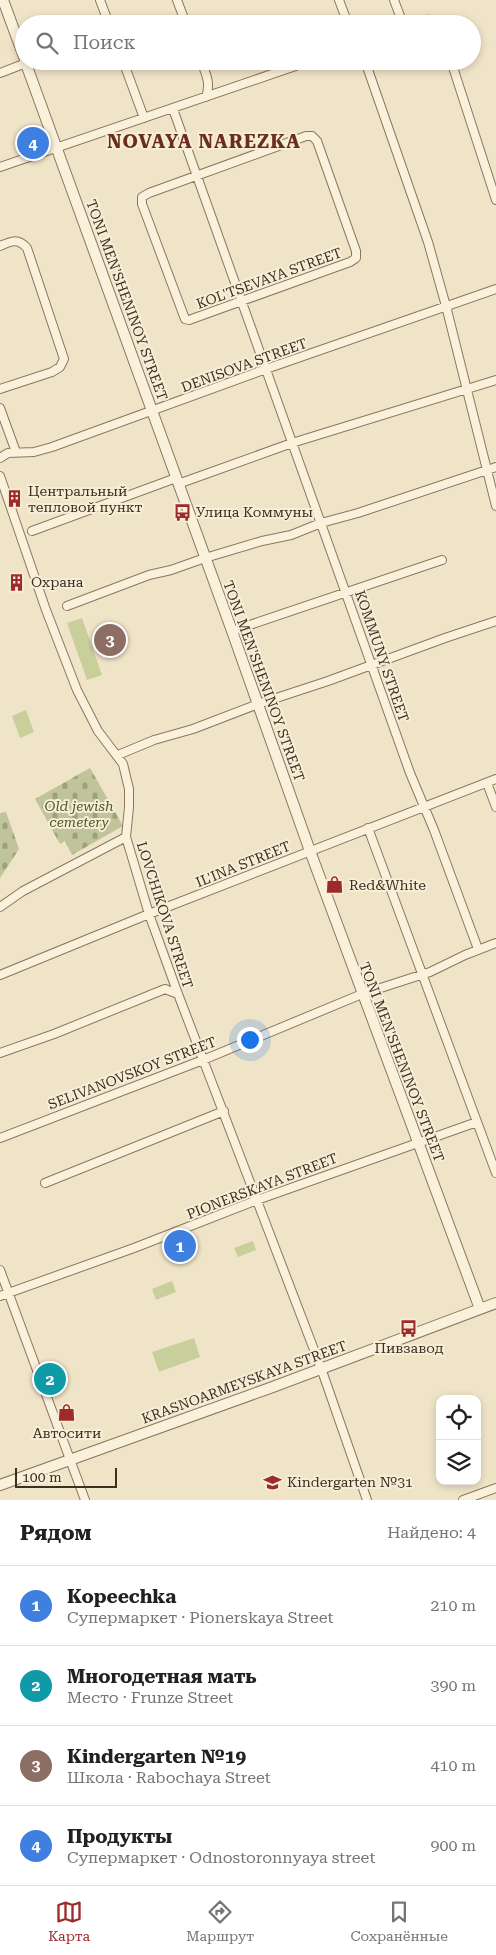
<!DOCTYPE html>
<html lang="ru">
<head>
<meta charset="utf-8">
<style>
	body { margin:0; font-family:"Roboto Serif",serif; background:#f2f2f2; color:#202124 }
	.controls { position:absolute; right:15px; bottom:15px; display:grid; overflow:hidden; border-radius:10px; box-shadow:0 2px 8px #0003 }
	.controls button { width:45px; height:45px; display:grid; place-items:center; padding:0; border:0; border-bottom:1px solid #e0e0e0; background:#fff; color:#202124; font:25px sans-serif }
	.scale { position:absolute; left:15px; bottom:12px; width:102px; box-sizing:border-box; padding-left:5px; border:2px solid #3d2e20; border-top:0; font-size:14px; line-height:18px; white-space:nowrap; color:#3d2e20; -webkit-text-stroke:4px #f7eed8; paint-order:stroke }
	.you { position:absolute; left:249px; top:1039px; width:18px; height:18px; margin:-12px; border:4px solid #fff; border-radius:50%; background:#1a73e8; box-shadow:0 0 0 8px #1a73e833 }
	.badge { display:grid; place-items:center; width:32px; height:32px; border-radius:50%; background:#9e2a2b; color:#fff; font-size:16px; font-weight:700 }
	.pin { position:absolute; translate:-50% -50%; border:2px solid #fff; box-shadow:0 1px 5px #0006 }
	.list { margin:0; padding:0; list-style:none }
	h2 { display:flex; justify-content:space-between; align-items:center; height:65px; margin:0; padding:0 20px; font-size:21px }
	h2 small { font-size:16px; font-weight:400; color:#757577 }
	.list li { display:grid; grid-template-columns:32px 1fr auto; gap:15px; align-items:center; box-sizing:border-box; height:80px; padding:0 20px; border-top:1px solid #e0e0e0 }
	.list b { display:block; font-size:19px; white-space:nowrap }
	.list p { margin:0; font-size:16px; white-space:nowrap; color:#757577 }
	.list em { font-size:16px; font-style:normal; color:#757577 }
	.icon { flex:none; width:28px; height:28px; fill:none; stroke:currentColor; stroke-width:2; stroke-linecap:round; stroke-linejoin:round }
	.map { position:relative; flex:none; width:496px; height:1500px; overflow:hidden }
	.search { position:absolute; background:#fff; box-shadow:0 2px 8px #0003; left:15px; right:15px; top:15px; height:55px; display:flex; align-items:center; gap:12px; box-sizing:border-box; padding:0 18px; border-radius:28px; color:#757577; font-size:19px }
	.sheet { height:385px; background:#fff }
	nav { display:flex; justify-content:space-around; align-items:center; box-sizing:border-box; height:70px; border-top:1px solid #e0e0e0; background:#fff; font-size:14px; color:#757577 }
	nav a { display:grid; justify-items:center; gap:2px }
	nav .on { color:#9e2a2b }
	.map>svg:first-child { display:block }
	.green { fill:#c9cf9b }
	.cemetery { fill:url(#cemetery-stones) }
	.lines { fill:none; stroke-linecap:round; stroke-linejoin:round }
	.minor-casing { stroke:#8d765c; stroke-width:10 }
	.tertiary-casing { stroke:#8d765c; stroke-width:12 }
	.minor { stroke:#faf1dc; stroke-width:8 }
	.tertiary { stroke:#faf1dc; stroke-width:10 }
	.labels { text-anchor:middle; dominant-baseline:central; stroke-width:4; stroke-linejoin:round; paint-order:stroke }
	.street-label { font-size:14px; fill:#3d2e20; stroke:#f7eed8 }
	.poi-label { font-size:14px; fill:#3d2e20; stroke:#f7eed8; text-anchor:start }
	.park-label { font-size:14px; font-style:italic; fill:#4d5a26; stroke:#f7eed8 }
	.district-label { font-size:19px; font-weight:bold; letter-spacing:1px; fill:#6b2e1e; stroke:#f7eed8 }
</style>
</head>
<body>
<div class="map">
<svg width="496" height="1500" viewBox="0 0 496 1500">
	<defs>
		<pattern id="cemetery-stones" width="16" height="16" patternUnits="userSpaceOnUse" patternTransform="scale(1.25)"><rect width="16" height="16" fill="#bfc49a"/><path d="M2 7V4a2 2 0 0 1 4 0v3zM10 15v-3a2 2 0 0 1 4 0v3z" fill="#9ca07d"/></pattern>
	</defs>
	<rect width="100%" height="100%" fill="#f0e4c8"/>
	<path class="green" d="M 82,618 L 102,675 L 87,680 L 67,623 Z
		M 26,710 L 34,732 L 20,738 L 12,716 Z
		M 253,1241 L 256,1250 L 238,1257 L 234,1248 Z
		M 172,1281 L 176,1292 L 156,1300 L 152,1289 Z
		M 194,1338 L 200,1357 L 159,1372 L 152,1352 Z"/>
	<path class="cemetery" d="M 90,768 L 123,826 L 72,855 L 65,841 L 60,844 L 35,799 Z
		M 6,812 L 19,849 L 0,878 L 0,813 Z"/>
	<g class="lines">
		<defs>
			<path id="minor" d="M 100,0 L 109,24
				M 177,0 L 186,24
				M 339,0 L 348,24
				M 394,0 L 403,24
				M 414,24 C 422,21 431,16 438,24
				M 123,61 L 144,118
				M 201,61 C 206,74 211,83 206,97
				M 365,61 L 428,242 L 446,306 L 496,506
				M 451,61 L 496,200
				M 0,73 L 26,63
				M 173,109 L 410,773 L 434,830 L 478,949
				M 306,136 L 312,136 L 317,141 L 356,251 L 356,258 L 350,262 L 189,320 L 185,319 L 142,204 L 142,197 L 149,193 Z
				M 0,167 L 310,61
				M 0,246 C 11,241 18,238 27,248 L 64,359 L 60,367 L 52,372 L 0,389
				M 0,408 L 16,452
				M 0,458 L 8,453 L 34,452 L 52,447 L 266,369 L 496,289
				M 0,476 L 46,610 L 77,690 L 98,731 L 123,764 L 129,789 L 129,807 L 126,837 L 149,914 L 178,994 L 321,1368 L 367,1500
				M 178,484 L 292,443 L 496,380
				M 32,531 L 176,478
				M 67,606 L 149,575 L 171,570 L 205,558 L 262,541 L 291,535 L 321,523 L 358,513 L 496,467
				M 232,631 L 442,560
				M 118,755 L 154,740 L 193,729 L 258,704 L 328,681 L 445,638 L 496,621
				M 487,783 L 496,807
				M 368,828 L 496,1173
				M 0,907 L 23,891 L 126,837
				M 0,975 L 149,914 L 496,779
				M 0,1053 L 54,1034 L 165,989 L 178,994
				M 0,1138 L 203,1060 L 362,994 L 430,972 L 465,955 L 496,943
				M 45,1183 L 224,1111
				M 0,1270 L 85,1500
				M 0,1296 L 134,1248 L 257,1200 L 477,1122
				M 463,1500 L 496,1488"/>
			<path id="tertiary" d="M 3,0 L 24,57
				M 25,61 L 232,631 L 310,851 L 480,1309
				M 0,1485 L 270,1388 L 496,1303"/>
		</defs>
		<use href="#minor" class="minor-casing"/>
		<use href="#tertiary" class="tertiary-casing"/>
		<use href="#minor" class="minor"/>
		<use href="#tertiary" class="tertiary"/>
	</g>
	<defs>
		<symbol id="building-bare" viewBox="-9 -9 18 18"><path d="M-4-6H4V6H1V3H-1V6H-4ZM-2.5-4.3h1.7v1.8h-1.7ZM.8-4.3h1.7v1.8H.8ZM-2.5-1h1.7V.8h-1.7ZM.8-1h1.7V.8H.8Z" fill="#9e2a2b" stroke="#f7eed8" stroke-width="2.5" paint-order="stroke"/></symbol>
		<symbol id="bus-bare" viewBox="-9 -9 18 18"><path d="M-5-6H5V4H4V6H2V4H-2V6H-4V4H-5ZM-3.5-4V0h7V-4ZM-3.5 1.2v1.5H-2V1.2ZM2 1.2v1.5H3.5V1.2Z" fill="#9e2a2b" stroke="#f7eed8" stroke-width="2.5" paint-order="stroke"/></symbol>
		<symbol id="shop-bare" viewBox="-9 -9 18 18"><path d="M-5-2.5h2.3a2.7 3.5 0 0 1 5.4 0H5L5.5 6h-11ZM-1.5-2.5h3a1.5 2.3 0 0 0-3 0Z" fill="#9e2a2b" stroke="#f7eed8" stroke-width="2.5" paint-order="stroke"/></symbol>
		<symbol id="school-bare" viewBox="-9 -9 18 18"><path d="M0-5L7-2L0 1L-7-2ZM-4 1L0 2.5L4 1V4Q0 6-4 4Z" fill="#9e2a2b" stroke="#f7eed8" stroke-width="2.5" paint-order="stroke"/></symbol>
	</defs>
	<g fill-rule="evenodd">
		<use href="#building-bare" x="2" y="486" width="25" height="25"/>
		<use href="#bus-bare" x="170" y="500" width="25" height="25"/>
		<use href="#building-bare" x="4" y="570" width="25" height="25"/>
		<use href="#shop-bare" x="322" y="872" width="25" height="25"/>
		<use href="#bus-bare" x="396" y="1316" width="25" height="25"/>
		<use href="#shop-bare" x="54" y="1400" width="25" height="25"/>
		<use href="#school-bare" x="260" y="1470" width="25" height="25"/>
	</g>
	<g class="labels">
		<g class="street-label">
			<text transform="translate(269 278) rotate(-20)">KOL'TSEVAYA STREET</text>
			<text transform="translate(127 300) rotate(70)">TONI MEN'SHENINOY STREET</text>
			<text transform="translate(244 365) rotate(-20)">DENISOVA STREET</text>
			<text transform="translate(382 656) rotate(71)">KOMMUNY STREET</text>
			<text transform="translate(264 681) rotate(70)">TONI MEN'SHENINOY STREET</text>
			<text transform="translate(243 864) rotate(-22)">IL'INA STREET</text>
			<text transform="translate(165 915) rotate(72)">LOVCHIKOVA STREET</text>
			<text transform="translate(402 1062) rotate(69)">TONI MEN'SHENINOY STREET</text>
			<text transform="translate(132 1073) rotate(-21)">SELIVANOVSKOY STREET</text>
			<text transform="translate(262 1186) rotate(-21)">PIONERSKAYA STREET</text>
			<text transform="translate(244 1382) rotate(-20)">KRASNOARMEYSKAYA STREET</text>
		</g>
		<g class="poi-label">
			<text x="28" y="491">Центральный<tspan x="28" dy="16">тепловой пункт</tspan></text>
			<text x="196" y="512">Улица Коммуны</text>
			<text x="31" y="582">Охрана</text>
			<text x="349" y="885">Red&amp;White</text>
			<text x="409" y="1348" text-anchor="middle">Пивзавод</text>
			<text x="67" y="1433" text-anchor="middle">Автосити</text>
			<text x="287" y="1482">Kindergarten №31</text>
		</g>
		<g class="park-label">
			<text x="79" y="806">Old jewish<tspan x="79" dy="16">cemetery</tspan></text>
		</g>
		<g class="district-label">
			<text x="204" y="141">NOVAYA NAREZKA</text>
		</g>
	</g>
</svg>
<div class="controls">
<button><svg class="icon" aria-label="locate" viewBox="0 0 24 24"><circle cx="12" cy="12" r="6"/><path d="M12 2v4M12 18v4M2 12h4M18 12h4"/></svg></button>
<button><svg class="icon" aria-label="layers" viewBox="0 0 24 24"><path d="M12 4l9 5-9 5-9-5zM3 14l9 5 9-5"/></svg></button>
</div>
<div class="scale">100 m</div>
<div class="you"></div>
<div class="pin badge" style="left:180px;top:1246px;background:#3f7fe0">1</div>
<div class="pin badge" style="left:50px;top:1379px;background:#0f9aa8">2</div>
<div class="pin badge" style="left:110px;top:640px;background:#8d6e63">3</div>
<div class="pin badge" style="left:33px;top:143px;background:#3f7fe0">4</div>
<div class="search"><svg class="icon" aria-label="search" viewBox="0 0 24 24"><circle cx="10" cy="10" r="6"/><path d="M15 15l6 6"/></svg>Поиск</div>
</div>
<section class="sheet">
<h2>Рядом<small>Найдено: 4</small></h2>
<ul class="list">
<li><span class="badge" style="background:#3f7fe0">1</span><div><b>Kopeechka</b><p>Супермаркет · Pionerskaya Street</p></div><em>210 m</em></li>
<li><span class="badge" style="background:#0f9aa8">2</span><div><b>Многодетная мать</b><p>Место · Frunze Street</p></div><em>390 m</em></li>
<li><span class="badge" style="background:#8d6e63">3</span><div><b>Kindergarten №19</b><p>Школа · Rabochaya Street</p></div><em>410 m</em></li>
<li><span class="badge" style="background:#3f7fe0">4</span><div><b>Продукты</b><p>Супермаркет · Odnostoronnyaya street</p></div><em>900 m</em></li>
</ul>
</section>
<nav>
<a class="on"><svg class="icon" aria-label="map" viewBox="0 0 24 24"><path d="M3 6l6-2 6 2 6-2v14l-6 2-6-2-6 2zM9 4v14M15 6v14"/></svg>Карта</a>
<a><svg class="icon" aria-label="directions" viewBox="0 0 24 24"><path d="M12 3l9 9-9 9-9-9zM9 14v-3h6M13 9l2 2-2 2"/></svg>Маршрут</a>
<a><svg class="icon" aria-label="saved" viewBox="0 0 24 24"><path d="M7 4h10v16l-5-4-5 4z"/></svg>Сохранённые</a>
</nav>
</body>
</html>
